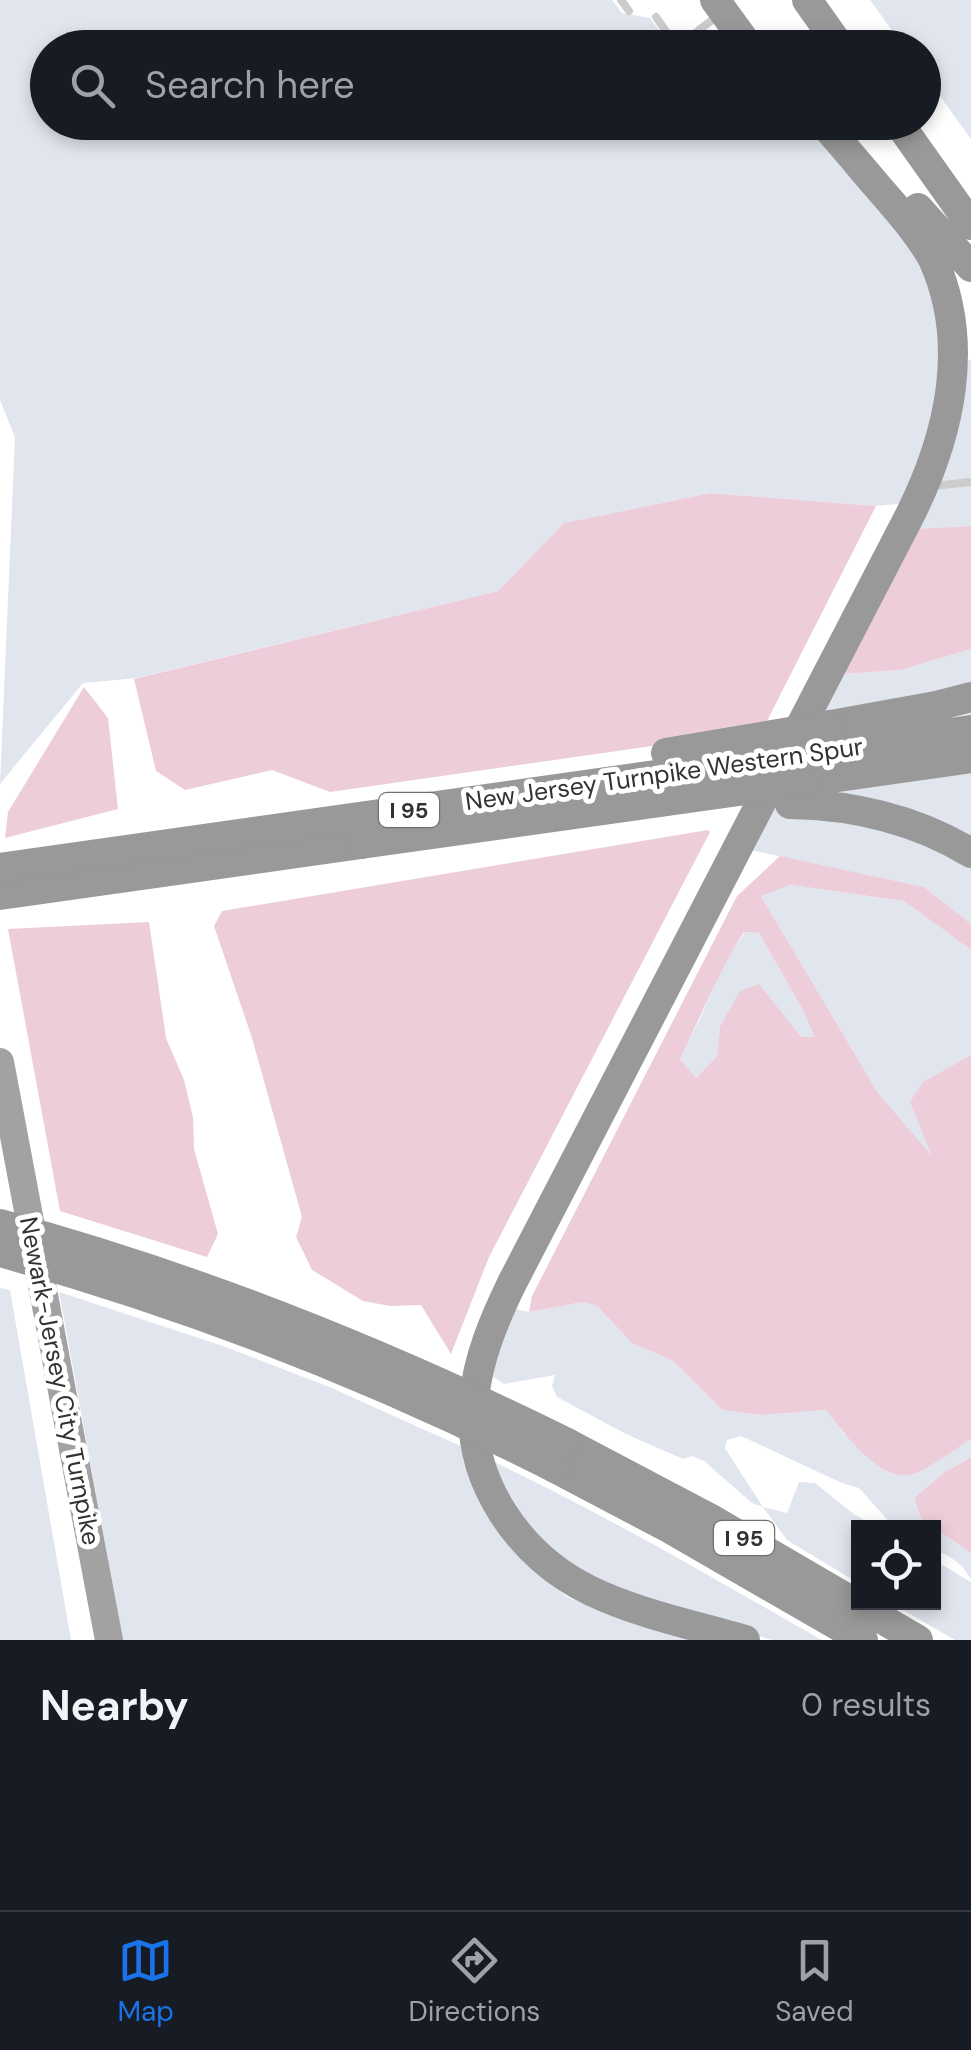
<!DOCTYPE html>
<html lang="en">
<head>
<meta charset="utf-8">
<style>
	body { margin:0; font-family:"DM Sans",sans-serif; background:#20242c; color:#f1f3f6 }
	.controls { position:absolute; right:30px; bottom:30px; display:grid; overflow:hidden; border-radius:0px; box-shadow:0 5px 15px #0003 }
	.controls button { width:90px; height:90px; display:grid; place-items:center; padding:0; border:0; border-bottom:2px solid #363941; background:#171b24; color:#f1f3f6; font:50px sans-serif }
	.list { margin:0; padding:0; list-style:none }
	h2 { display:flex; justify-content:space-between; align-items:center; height:130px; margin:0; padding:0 40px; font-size:42px }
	h2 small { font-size:32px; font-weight:400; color:#9ea1a6 }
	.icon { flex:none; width:55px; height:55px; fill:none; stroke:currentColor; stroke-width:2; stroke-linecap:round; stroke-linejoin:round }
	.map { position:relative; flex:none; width:971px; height:1640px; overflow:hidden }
	.search { position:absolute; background:#171b24; box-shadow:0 5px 15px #0003; left:30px; right:30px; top:30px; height:110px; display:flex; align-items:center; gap:25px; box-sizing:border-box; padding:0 35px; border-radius:55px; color:#9ea1a6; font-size:38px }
	.sheet { height:270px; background:#171b24 }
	nav { display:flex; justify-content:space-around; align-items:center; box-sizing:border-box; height:140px; border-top:2px solid #363941; background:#171b24; font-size:28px; color:#9ea1a6 }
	nav a { display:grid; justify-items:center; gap:5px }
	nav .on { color:#1a73e8 }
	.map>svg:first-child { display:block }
	.green { fill:#e0e5ee }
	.water { fill:#edcdda; fill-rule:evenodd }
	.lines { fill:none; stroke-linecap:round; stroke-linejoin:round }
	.service { stroke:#ccc; stroke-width:8 }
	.trunk { stroke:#a2a2a2; stroke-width:28 }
	.motorway { stroke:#999; stroke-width:30 }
	.motorway-bridge { stroke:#999; stroke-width:30 }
	.labels { text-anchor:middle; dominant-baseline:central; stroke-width:10; stroke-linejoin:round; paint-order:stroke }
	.shield { fill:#fff; stroke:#707070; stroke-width:2.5 }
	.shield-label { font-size:22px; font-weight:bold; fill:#323232 }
	.street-label { font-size:25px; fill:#323232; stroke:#fff }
</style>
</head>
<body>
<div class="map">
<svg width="971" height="1640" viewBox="0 0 971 1640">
	<rect width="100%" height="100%" fill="#fff"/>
	<path class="green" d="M 0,0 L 612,0 L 622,13 L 650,18 L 671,47 L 48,48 L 48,122 L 822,123 L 910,225 L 958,366 L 971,359 L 971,526 L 910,529 L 916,502 L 876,506 L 711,493 L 564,523 L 498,591 L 137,678 L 83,683 L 0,784 L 15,437 L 0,400 Z
		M 870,0 L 971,0 L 971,139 L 924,74 L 924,48 L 904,47 Z
		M 971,649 L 971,924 L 924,887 L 746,849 L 843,674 L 901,670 Z
		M 791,885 L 904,901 L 971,950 L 971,1055 L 924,1082 L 935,1160 L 878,1093 L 761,896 Z
		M 745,932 L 759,933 L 804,1012 L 816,1037 L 801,1038 L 720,1027 L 717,1056 L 696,1078 L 680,1059 L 701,1016 L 723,964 Z
		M 0,1288 L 10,1290 L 71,1640 L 0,1640 Z
		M 59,1292 L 223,1346 L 327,1386 L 465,1448 L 476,1489 L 525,1563 L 567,1597 L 606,1613 L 694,1640 L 123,1640 Z
		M 583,1302 L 597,1306 L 632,1343 L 673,1361 L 722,1410 L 761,1415 L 826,1410 L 845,1435 L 912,1475 L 971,1439 L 971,1456 L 965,1461 L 946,1471 L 914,1498 L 921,1519 L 971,1553 L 971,1579 C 961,1562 952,1557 934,1550 L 934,1528 L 894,1527 L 859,1488 L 842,1483 L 741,1436 L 727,1440 L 725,1449 L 728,1453 L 763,1507 L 787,1513 L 799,1482 L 815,1483 L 855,1515 L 877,1527 L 858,1528 L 858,1583 L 787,1540 L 763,1507 L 752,1503 L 704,1461 L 692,1456 L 683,1459 L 626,1434 L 557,1397 L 552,1386 L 555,1375 L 504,1384 L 489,1374 L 512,1308 L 529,1312 Z
		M 490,1460 C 604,1514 713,1578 822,1640 L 772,1640 L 617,1593 L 542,1553 Z
		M 934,1560 L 971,1582 L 971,1640 L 955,1640 L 891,1603 L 934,1602 Z"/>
	<path class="water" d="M 711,493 L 876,506 L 765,725 L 708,738 L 330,792 L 272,770 L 185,790 L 156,771 L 134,679 L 498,591 L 564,523 Z
		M 971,526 L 971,649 L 901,670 L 843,674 L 910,529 Z
		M 84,687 L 108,718 L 118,809 L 5,838 L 8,812 Z
		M 708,830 L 710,832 L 489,1257 L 451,1354 L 421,1305 L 390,1306 L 363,1301 L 312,1270 L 296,1237 L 302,1217 L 252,1038 L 214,926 L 222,911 Z
		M 780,856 L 924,887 L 971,924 L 971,950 L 904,901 L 791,885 L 761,896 L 878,1093 L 932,1156 L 910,1102 L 923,1082 L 971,1055 L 971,1439 C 958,1447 923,1473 910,1475 C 879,1481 843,1432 826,1410 L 761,1415 L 722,1410 L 673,1361 L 632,1343 L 597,1306 L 583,1302 L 529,1312 L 532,1296 L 737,896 ZM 744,932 L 759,933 L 804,1012 L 815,1037 L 801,1037 L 759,984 L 740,991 L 720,1027 L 717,1056 L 696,1078 L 680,1059 C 701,1016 718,972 744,932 Z
		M 149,922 L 166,1038 L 184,1080 L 193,1117 L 194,1149 L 218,1234 L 207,1257 L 60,1211 L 8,929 Z
		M 971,1456 L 971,1553 L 921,1519 L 914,1498 L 946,1471 L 965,1461 Z"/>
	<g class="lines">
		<path class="service" d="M 621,0 L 629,11
			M 656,17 L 677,47 L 716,17
			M 933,486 L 971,482"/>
		<path class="trunk" d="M 0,1062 L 109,1640"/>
		<path class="motorway" d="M 715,0 L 750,48
			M 807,0 L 841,48
			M 898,122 L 971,225
			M 918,208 L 971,267
			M 831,725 L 936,706 L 971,697
			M 818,752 L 971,730
			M 803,782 L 971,758
			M 790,804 C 854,805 915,819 971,853
			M 0,895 L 361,844
			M 567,1443 L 711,1519 L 918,1640
			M 555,1468 L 669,1528 L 863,1640
			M 745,1640 C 694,1625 639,1614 591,1591 C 520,1557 466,1481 474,1399 C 478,1358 494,1320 512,1283 L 910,515 C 950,435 971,343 933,259 C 918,232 897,209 877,186 C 859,165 841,143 822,122"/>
		<path class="motorway-bridge" d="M 666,753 L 831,725
			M 361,844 L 803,782
			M 0,868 L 818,752
			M 0,1224 C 196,1277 385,1353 567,1443
			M 0,1252 C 191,1305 378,1378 555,1468"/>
	</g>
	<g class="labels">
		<g class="shield">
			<rect x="379" y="793" width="60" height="34" rx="8"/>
			<rect x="714" y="1521" width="60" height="34" rx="8"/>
		</g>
		<g class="shield-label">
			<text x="409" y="810">I 95</text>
			<text x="744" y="1538">I 95</text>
		</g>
		<g class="street-label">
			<text transform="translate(664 774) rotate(-8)">New Jersey Turnpike Western Spur</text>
			<text transform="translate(60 1381) rotate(79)">Newark-Jersey City Turnpike</text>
		</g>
	</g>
</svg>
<div class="controls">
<button><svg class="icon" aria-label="locate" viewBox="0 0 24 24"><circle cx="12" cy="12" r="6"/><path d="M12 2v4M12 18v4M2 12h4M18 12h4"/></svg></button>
</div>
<div class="search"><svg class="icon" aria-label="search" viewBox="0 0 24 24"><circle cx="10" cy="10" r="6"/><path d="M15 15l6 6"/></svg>Search here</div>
</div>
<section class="sheet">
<h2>Nearby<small>0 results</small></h2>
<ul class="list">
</ul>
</section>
<nav>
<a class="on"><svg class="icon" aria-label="map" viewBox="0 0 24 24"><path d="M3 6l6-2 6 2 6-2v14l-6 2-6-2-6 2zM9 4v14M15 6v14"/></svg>Map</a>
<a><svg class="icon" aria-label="directions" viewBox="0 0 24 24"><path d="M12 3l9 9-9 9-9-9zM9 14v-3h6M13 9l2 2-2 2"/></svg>Directions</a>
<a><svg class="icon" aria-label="saved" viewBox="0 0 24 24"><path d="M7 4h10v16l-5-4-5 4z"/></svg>Saved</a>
</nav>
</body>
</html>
